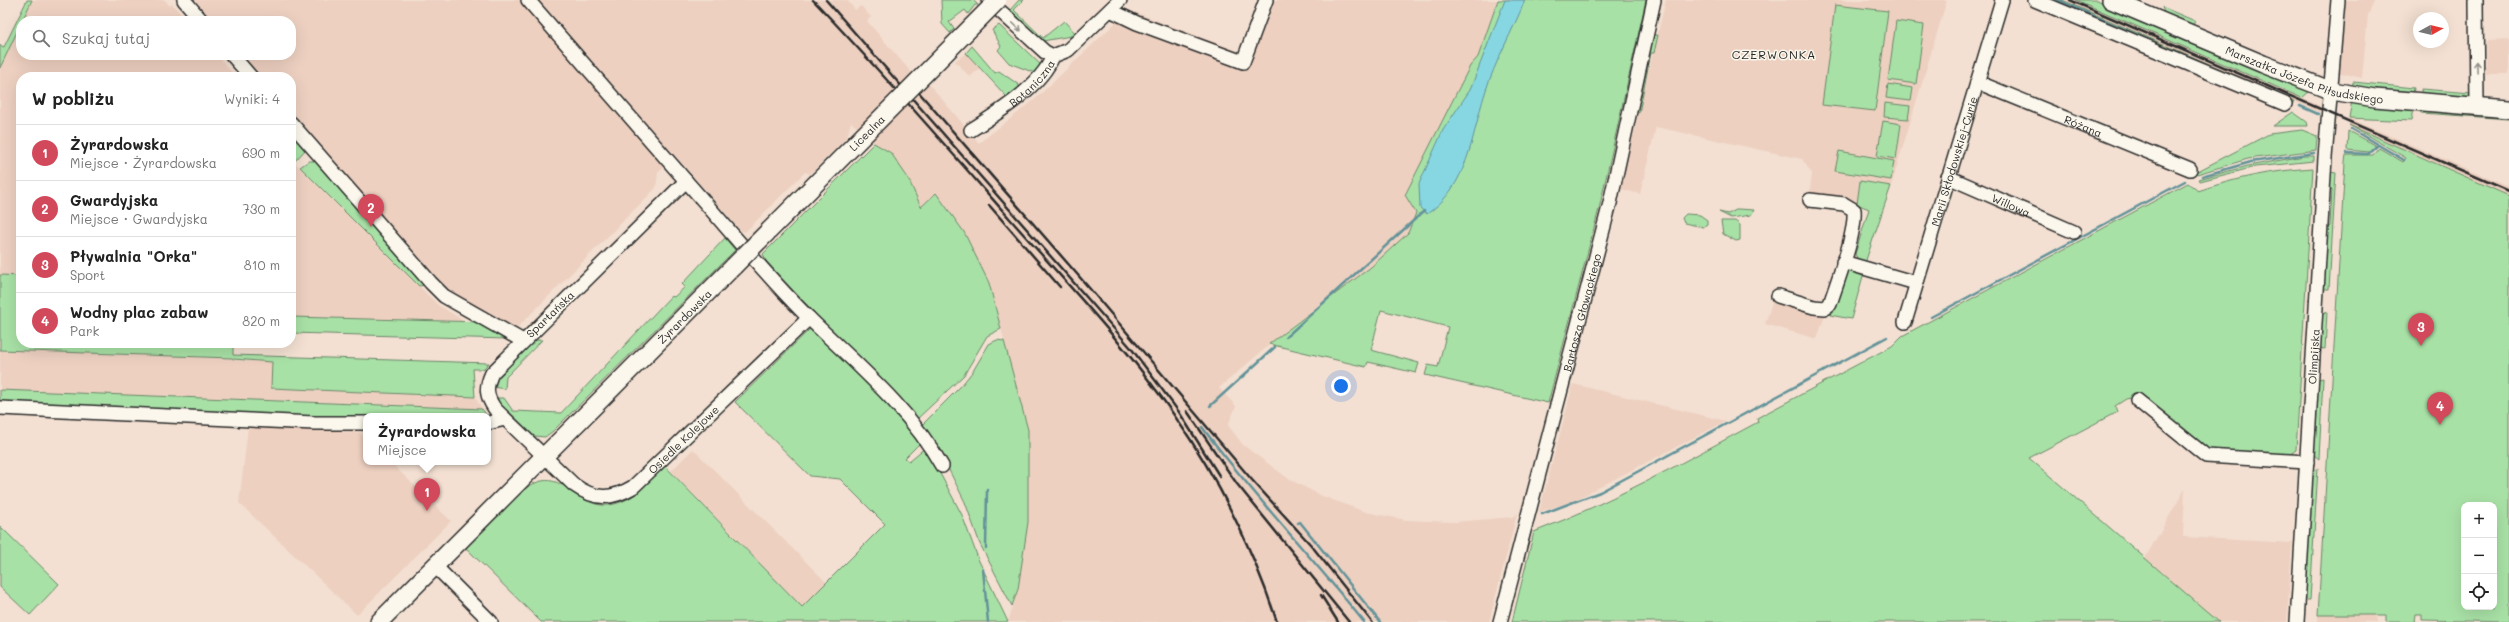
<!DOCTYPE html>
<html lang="pl">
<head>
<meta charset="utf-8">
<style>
	body { margin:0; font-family:Mali,sans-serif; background:#f6f6f6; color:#222 }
	.controls { position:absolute; right:12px; bottom:12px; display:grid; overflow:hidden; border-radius:8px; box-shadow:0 4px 16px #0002 }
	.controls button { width:36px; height:36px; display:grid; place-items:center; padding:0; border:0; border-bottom:1px solid #e0e0e0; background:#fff; color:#222; font:20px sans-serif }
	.compass { position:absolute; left:2413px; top:12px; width:36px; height:36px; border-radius:50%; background:#fff; box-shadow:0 4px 16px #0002; rotate:82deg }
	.you { position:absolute; left:1341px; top:386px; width:14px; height:14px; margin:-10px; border:3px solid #fff; border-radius:50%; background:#1a73e8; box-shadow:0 0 0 6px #1a73e833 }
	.badge { display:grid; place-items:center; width:26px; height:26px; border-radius:50%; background:#d1495b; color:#fff; font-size:13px; font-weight:700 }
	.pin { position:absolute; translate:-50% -33px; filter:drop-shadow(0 1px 2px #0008) }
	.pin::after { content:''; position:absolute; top:21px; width:14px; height:12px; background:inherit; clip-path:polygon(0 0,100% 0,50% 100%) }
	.popup { position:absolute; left:363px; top:413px; width:128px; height:52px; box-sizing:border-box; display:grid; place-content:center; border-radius:8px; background:#fff; filter:drop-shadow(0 1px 3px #0005); font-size:13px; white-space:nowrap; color:#767676 }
	.popup b { font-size:15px; color:#222 }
	.popup::after { content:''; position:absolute; left:50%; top:100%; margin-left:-8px; border:8px solid transparent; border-top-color:#fff }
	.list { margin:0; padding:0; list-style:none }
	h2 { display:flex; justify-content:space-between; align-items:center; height:52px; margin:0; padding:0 16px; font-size:17px }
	h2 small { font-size:13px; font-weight:400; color:#767676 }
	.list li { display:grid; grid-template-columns:26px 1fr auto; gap:12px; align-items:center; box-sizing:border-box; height:56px; padding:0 16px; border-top:1px solid #e0e0e0 }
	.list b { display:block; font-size:15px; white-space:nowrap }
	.list p { margin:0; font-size:13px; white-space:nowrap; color:#767676 }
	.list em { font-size:13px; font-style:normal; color:#767676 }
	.icon { flex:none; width:22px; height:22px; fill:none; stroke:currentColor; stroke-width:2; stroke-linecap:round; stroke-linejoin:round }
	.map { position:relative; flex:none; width:2509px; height:622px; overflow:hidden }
	.search { position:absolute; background:#fff; box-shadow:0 4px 16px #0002; left:16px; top:16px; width:280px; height:44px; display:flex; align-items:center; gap:10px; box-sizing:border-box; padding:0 14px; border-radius:16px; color:#767676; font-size:15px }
	.panel { position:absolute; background:#fff; box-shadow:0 4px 16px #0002; left:16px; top:72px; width:280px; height:276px; border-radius:16px }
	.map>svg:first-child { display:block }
	.built { fill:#edd0c0 }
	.green { fill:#a8e1a6; stroke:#6a8668; fill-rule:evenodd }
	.water { fill:#87d7e3; stroke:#629299 }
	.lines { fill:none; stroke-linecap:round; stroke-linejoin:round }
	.stream { stroke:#629299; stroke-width:2.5 }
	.minor-casing { stroke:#2b2b2b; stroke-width:16 }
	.major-casing { stroke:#2b2b2b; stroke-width:20 }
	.minor { stroke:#fbf7ec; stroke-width:13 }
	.major { stroke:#fbf7ec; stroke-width:17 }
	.rail { stroke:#2b2b2b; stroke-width:2.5 }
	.major-bridge-casing { stroke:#2b2b2b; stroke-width:20; stroke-linecap:butt }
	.major-bridge { stroke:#fbf7ec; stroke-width:17 }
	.oneway { stroke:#93918c }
	.labels { text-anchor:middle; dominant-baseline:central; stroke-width:3; stroke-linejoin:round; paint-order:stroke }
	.street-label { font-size:11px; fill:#2b2b2b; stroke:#fbf7ec }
	.neighbourhood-label { font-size:12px; letter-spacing:1px; fill:#2b2b2b; stroke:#fbf7ec }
</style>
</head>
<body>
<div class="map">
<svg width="2509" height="622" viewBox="0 0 2509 622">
	<rect width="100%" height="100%" fill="#f3e0d2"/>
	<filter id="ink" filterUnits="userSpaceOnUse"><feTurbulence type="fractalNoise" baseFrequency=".025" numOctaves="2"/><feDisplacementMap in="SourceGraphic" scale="8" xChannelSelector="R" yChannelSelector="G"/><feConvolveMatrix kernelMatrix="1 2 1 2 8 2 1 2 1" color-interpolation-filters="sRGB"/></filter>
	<g filter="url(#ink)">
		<path class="built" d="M 32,0 L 165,0 L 170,6 L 172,4 L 187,21 L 22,21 Z
			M 192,0 L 847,0 L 855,10 L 861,6 L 871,17 L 867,21 L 911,72 L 930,85 L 979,143 L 1033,101 L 1129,10 L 1240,52 L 1254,53 L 1274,0 L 1498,0 L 1478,57 L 1470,66 L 1405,195 L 1416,213 L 1408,233 L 1371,267 L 1293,325 L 1219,388 L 1236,406 L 1228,425 L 1243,445 L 1289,479 L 1322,496 L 1366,512 L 1406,520 L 1455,522 L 1512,517 L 1517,514 L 1489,622 L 1008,622 L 1018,589 L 1028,430 L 989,283 L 964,232 L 936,193 L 921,207 L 908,178 L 891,153 L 874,143 L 851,122 L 847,137 L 810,174 L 805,172 L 745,232 L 740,230 L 676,157 L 658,173 L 656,188 L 517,328 L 459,301 L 439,284 L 291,114 L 291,77 L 259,77 L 240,55 L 291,55 L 291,21 L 210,21 Z
			M 1666,0 L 1947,0 L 1891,186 L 1860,181 L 1857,204 L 1809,197 L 1812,174 L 1802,159 L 1656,127 L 1640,194 L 1620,189 Z
			M 2062,0 L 2076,0 L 2320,106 L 2319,112 Z
			M 2342,0 L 2375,0 L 2368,15 L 2362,78 L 2337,72 Z
			M 21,23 L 21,55 L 217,55 L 236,77 L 21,77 L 21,276 L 0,275 L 0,68 Z
			M 2509,40 L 2509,74 L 2486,74 L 2486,41 Z
			M 966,53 L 980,68 L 970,77 L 955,61 Z
			M 2349,118 L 2509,187 L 2509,196 L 2349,125 Z
			M 291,159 L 438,305 L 466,322 L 291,317 Z
			M 1773,299 L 1825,315 L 1817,339 L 1765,324 Z
			M 0,350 L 233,358 L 233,360 L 272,362 L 272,388 L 475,397 L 482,409 L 0,390 Z
			M 1573,384 L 1726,421 L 1571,502 L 1539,512 Z
			M 248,427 L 359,432 L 366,439 L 366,462 L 390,462 L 451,521 L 357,615 L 239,503 Z
			M 693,449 L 827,583 L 802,607 L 671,471 Z
			M 2185,489 L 2183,537 L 2292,543 L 2287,622 L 2219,622 L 2145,558 Z
			M 2318,615 L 2376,615 L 2377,622 L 2318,622 Z"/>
		<path class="green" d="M 27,0 L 32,0 L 0,68 L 0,45 L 4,47 Z
			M 941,0 L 973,0 L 978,5 L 975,5 L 968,14 L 965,10 L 949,22 L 954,29 L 950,33 L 942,24 Z
			M 1019,0 L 1024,0 L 1014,10 L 1043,38 L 1064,21 L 1077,35 L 1073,38 L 1071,36 L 1043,41 L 1010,10 Z
			M 1498,0 L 1646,0 L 1599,209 L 1548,403 L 1425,375 L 1428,365 L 1438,367 L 1448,327 L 1381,310 L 1371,350 L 1419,363 L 1416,373 L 1368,362 L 1366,367 L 1269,344 L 1371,267 L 1408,233 L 1416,213 L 1405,195 L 1470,66 L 1478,57 Z
			M 2044,0 L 2062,0 L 2294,101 L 2292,105 L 2284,102 Z
			M 2076,0 L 2097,0 L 2310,91 L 2302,98 Z
			M 1835,5 L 1888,11 L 1875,111 L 1822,105 Z
			M 2162,7 L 2195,21 L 2192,27 L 2165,15 Z
			M 1896,21 L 1924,25 L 1916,84 L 1888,80 Z
			M 999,25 L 1042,66 L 1035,73 L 1009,63 L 998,50 L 1001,46 L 992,30 Z
			M 1653,35 L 1658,35 L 1654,53 L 1651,53 L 1639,113 L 1635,110 Z
			M 972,46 L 995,73 L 999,71 L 1019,85 L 1019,89 L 1008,98 L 1005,95 L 966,53 Z
			M 2353,82 L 2414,88 L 2413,94 L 2352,90 Z
			M 1888,84 L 1913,88 L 1911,101 L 1886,98 Z
			M 2421,89 L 2472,93 L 2465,99 L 2422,97 Z
			M 2352,100 L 2413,108 L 2411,121 L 2349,118 Z
			M 1885,103 L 1910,106 L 1908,119 L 1884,117 Z
			M 2419,108 L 2509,115 L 2509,119 L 2421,113 Z
			M 2293,112 L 2307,122 L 2308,126 L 2273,126 Z
			M 1883,121 L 1901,124 L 1896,159 L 1877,156 Z
			M 2349,125 L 2509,196 L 2509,622 L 2422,620 L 2422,615 L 2416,615 L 2415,622 L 2386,622 L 2386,615 L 2318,615 L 2345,162 L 2346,155 L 2373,155 L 2379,148 L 2403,162 L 2406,158 ZM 2464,505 L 2494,505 L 2494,607 L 2464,607 Z
			M 291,130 L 307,148 L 294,162 L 291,159 Z
			M 2302,130 L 2317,136 L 2316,150 L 2248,159 L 2197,174 L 2196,172 L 2269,134 Z
			M 2348,131 L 2376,146 L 2369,152 L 2347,150 Z
			M 874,143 L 891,153 L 908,178 L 921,207 L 936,193 L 964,232 L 989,283 L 1001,329 L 987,336 L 964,375 L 917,419 L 767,264 L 763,254 Z
			M 1839,151 L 1894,161 L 1891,180 L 1835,171 Z
			M 2304,156 L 2314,156 L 2314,161 L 2255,167 L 2200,181 L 2199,179 L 2248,166 Z
			M 309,161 L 319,161 L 426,285 L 419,286 L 300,167 Z
			M 2313,168 L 2296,450 L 2289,455 L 2211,450 L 2199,445 L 2142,395 L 2126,399 L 2115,406 L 2117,412 L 2029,458 L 2219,622 L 1512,622 L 1534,532 C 1612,502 1685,461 1758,422 L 1757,418 L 1892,346 L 1902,336 L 2188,183 L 2198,191 C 2239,177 2270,171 2313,168 Z
			M 2329,172 L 2336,173 L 2329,289 L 2323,289 L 2325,230 L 2330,226 L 2332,190 L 2328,184 Z
			M 1860,181 L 1891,186 L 1865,263 L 1858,260 L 1855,254 L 1869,209 L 1857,204 Z
			M 1738,209 L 1754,210 L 1751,215 L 1731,218 L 1719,212 L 1728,214 Z
			M 1686,214 L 1700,215 L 1707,220 L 1707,224 L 1703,227 L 1684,223 L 1682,218 Z
			M 1721,221 L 1735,221 L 1740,225 L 1740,240 L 1736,241 L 1723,234 Z
			M 725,238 L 735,250 L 553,431 L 545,437 L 535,436 L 532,438 L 498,403 L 495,398 L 504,398 L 513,411 L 561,413 L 671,296 L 674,297 L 685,287 L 682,284 Z
			M 1850,271 L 1863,276 L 1851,319 L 1830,315 L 1843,276 Z
			M 0,275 L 21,276 L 21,343 L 233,343 L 233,355 L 489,363 L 483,369 L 473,369 L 475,397 L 271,388 L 272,362 L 233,359 L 232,358 L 0,350 Z
			M 2327,312 L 2325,349 L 2318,348 L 2322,315 Z
			M 291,317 L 483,322 L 507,339 L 291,333 Z
			M 813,326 L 898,415 L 920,443 L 905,458 L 909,461 L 926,447 L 962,515 L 979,561 L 1008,622 L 541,622 L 466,548 C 482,531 517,488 538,482 C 571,471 583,525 631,497 C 643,489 654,475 664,465 L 802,607 L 885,524 L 840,479 L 810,476 L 735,402 Z
			M 531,340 L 542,340 L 506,377 L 505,389 L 493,387 L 498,375 Z
			M 997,340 L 1004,341 L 1028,430 L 1028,522 L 1018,589 L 1012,606 L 980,544 L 965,502 L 944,460 L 923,427 L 923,424 L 961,386 L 973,371 L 989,344 Z
			M 2323,378 L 2319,459 L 2314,455 L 2316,384 L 2319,379 Z
			M 0,390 L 482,409 L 487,416 L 366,416 L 366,422 L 0,407 Z
			M 2318,468 L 2310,600 L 2304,600 L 2311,473 Z
			M 0,526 L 59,584 L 30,615 L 0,587 Z"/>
		<path class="water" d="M 1505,0 L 1525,0 C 1513,31 1495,61 1485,93 C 1471,137 1469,185 1427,214 L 1420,208 L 1419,184 L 1443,130 L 1470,90 Z"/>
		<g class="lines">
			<path class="stream" d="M 2058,0 L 2178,53
				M 2300,106 L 2318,114
				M 2351,129 L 2404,160
				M 2347,153 L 2368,154 L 2378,145
				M 2202,176 L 2251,162 L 2314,153
				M 1931,317 L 2185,181
				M 1286,337 L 1424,211
				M 1210,406 L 1275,347
				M 1202,427 C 1253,495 1311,556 1364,622
				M 1542,514 L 1600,492 L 1887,337
				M 1298,523 L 1300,522 L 1380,622
				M 986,548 L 987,489
				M 983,569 L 988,622"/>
			<defs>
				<g id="minor">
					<path d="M 184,0 L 202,21"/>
					<path id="s1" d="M 528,0 L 686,181 L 492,373 C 485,388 486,396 495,409 L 574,485 C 595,500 611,500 633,487 L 809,318"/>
					<path d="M 988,0 L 1045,52 L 1053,56"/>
					<path d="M 2035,0 L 2285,104"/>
					<path d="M 2476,0 L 2477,106"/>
					<path d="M 1110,10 L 1137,23 L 1243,62 L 1266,0"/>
					<path d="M 232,55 L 251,77"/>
					<path d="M 1053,56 L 1068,50 L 1120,0"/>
					<path id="s2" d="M 1977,82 L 2190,169"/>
					<path d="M 291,123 L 431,283 L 444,296 L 523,341"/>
					<path id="s3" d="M 971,130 C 998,113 1041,86 1053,56"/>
					<path id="s4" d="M 1948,177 L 2074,232"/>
					<path d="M 686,181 C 727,227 766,276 810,319 C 857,365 909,408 942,466"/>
					<path d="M 1843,262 L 1916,283"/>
					<path d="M 1778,296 L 1814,307 L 1825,308 L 1830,304 C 1838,279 1856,234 1854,210 L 1844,204 L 1810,200"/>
					<path id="s5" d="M 1905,322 L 2002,0"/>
					<path d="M 2137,400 L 2206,456 L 2307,462"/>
					<path d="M 0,408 L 314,423 L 366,423"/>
					<path d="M 488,423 L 505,419"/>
					<path d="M 435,566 L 491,622"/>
					<path id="s6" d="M 1500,622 L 1610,203 L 1654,0"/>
					<path id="s7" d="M 2297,622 L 2325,158 L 2338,0"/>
				</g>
				<g id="major">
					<path id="s8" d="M 2111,0 L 2263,64 L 2332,91 L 2375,98 L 2509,109"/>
					<path id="s9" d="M 379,622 L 734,266"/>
				</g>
			</defs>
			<use href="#minor" class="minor-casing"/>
			<use href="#major" class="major-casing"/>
			<use href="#minor" class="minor"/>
			<use href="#major" class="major"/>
			<path class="rail" d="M 813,0 C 881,71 945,145 1010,219 C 1066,283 1126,345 1174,415 C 1218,478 1253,549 1277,622
				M 826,0 L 1131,348 L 1179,412 L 1220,477
				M 2070,0 L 2509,191
				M 916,89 L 1090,289 L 1252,480 L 1311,545 L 1372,622
				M 989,205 L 1060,287
				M 1187,411 L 1237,484 L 1349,622
				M 1321,595 L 1338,622"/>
			<defs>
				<g id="major-bridge">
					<path id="s10" d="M 734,266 L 998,0"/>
				</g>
			</defs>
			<use href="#major-bridge" class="major-bridge-casing"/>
			<use href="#major-bridge" class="major-bridge"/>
		</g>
		<defs><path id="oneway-shaft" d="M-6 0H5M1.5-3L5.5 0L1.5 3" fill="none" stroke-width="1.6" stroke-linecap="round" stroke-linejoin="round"/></defs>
		<g class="oneway">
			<use href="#oneway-shaft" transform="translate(1017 27) rotate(44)"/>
			<use href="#oneway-shaft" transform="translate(2477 67) rotate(-91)"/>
		</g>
	</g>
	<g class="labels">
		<g class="street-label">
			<text stroke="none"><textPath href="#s8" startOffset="208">Marszałka Józefa Piłsudskiego</textPath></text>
			<text stroke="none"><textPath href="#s3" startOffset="77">Botaniczna</textPath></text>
			<text stroke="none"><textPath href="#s2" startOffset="115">Różana</textPath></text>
			<text stroke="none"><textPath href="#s10" startOffset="188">Licealna</textPath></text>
			<text stroke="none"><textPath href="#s5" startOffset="168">Marii Skłodowskiej-Curie</textPath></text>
			<text stroke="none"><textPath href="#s4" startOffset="69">Willowa</textPath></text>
			<text stroke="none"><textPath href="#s6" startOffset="320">Bartosza Głowackiego</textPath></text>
			<text transform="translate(550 314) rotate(-44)">Spartańska</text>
			<text stroke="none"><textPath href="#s9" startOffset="432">Żyrardowska</textPath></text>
			<text stroke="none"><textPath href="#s7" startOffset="266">Olimpijska</textPath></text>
			<text stroke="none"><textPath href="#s1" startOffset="794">Osiedle Kolejowe</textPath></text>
		</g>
		<g class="neighbourhood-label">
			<text x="1774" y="54">CZERWONKA</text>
		</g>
	</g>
</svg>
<div class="controls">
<button>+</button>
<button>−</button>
<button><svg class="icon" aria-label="locate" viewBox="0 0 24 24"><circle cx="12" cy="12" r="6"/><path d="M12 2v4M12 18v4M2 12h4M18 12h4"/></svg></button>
</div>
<svg class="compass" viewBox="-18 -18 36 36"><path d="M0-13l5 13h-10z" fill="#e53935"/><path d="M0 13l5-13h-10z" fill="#767676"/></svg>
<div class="you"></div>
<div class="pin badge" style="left:427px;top:511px">1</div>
<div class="popup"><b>Żyrardowska</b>Miejsce</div>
<div class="pin badge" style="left:371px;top:227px">2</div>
<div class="pin badge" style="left:2421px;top:346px">3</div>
<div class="pin badge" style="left:2440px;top:425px">4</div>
<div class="search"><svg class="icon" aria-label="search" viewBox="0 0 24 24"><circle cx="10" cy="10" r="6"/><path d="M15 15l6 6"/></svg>Szukaj tutaj</div>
<section class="panel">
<h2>W pobliżu<small>Wyniki: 4</small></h2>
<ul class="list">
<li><span class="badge">1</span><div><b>Żyrardowska</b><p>Miejsce · Żyrardowska</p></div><em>690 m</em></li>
<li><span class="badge">2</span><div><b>Gwardyjska</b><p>Miejsce · Gwardyjska</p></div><em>730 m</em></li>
<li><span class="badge">3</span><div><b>Pływalnia &quot;Orka&quot;</b><p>Sport</p></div><em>810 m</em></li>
<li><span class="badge">4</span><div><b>Wodny plac zabaw</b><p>Park</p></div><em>820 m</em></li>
</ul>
</section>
</div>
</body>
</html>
